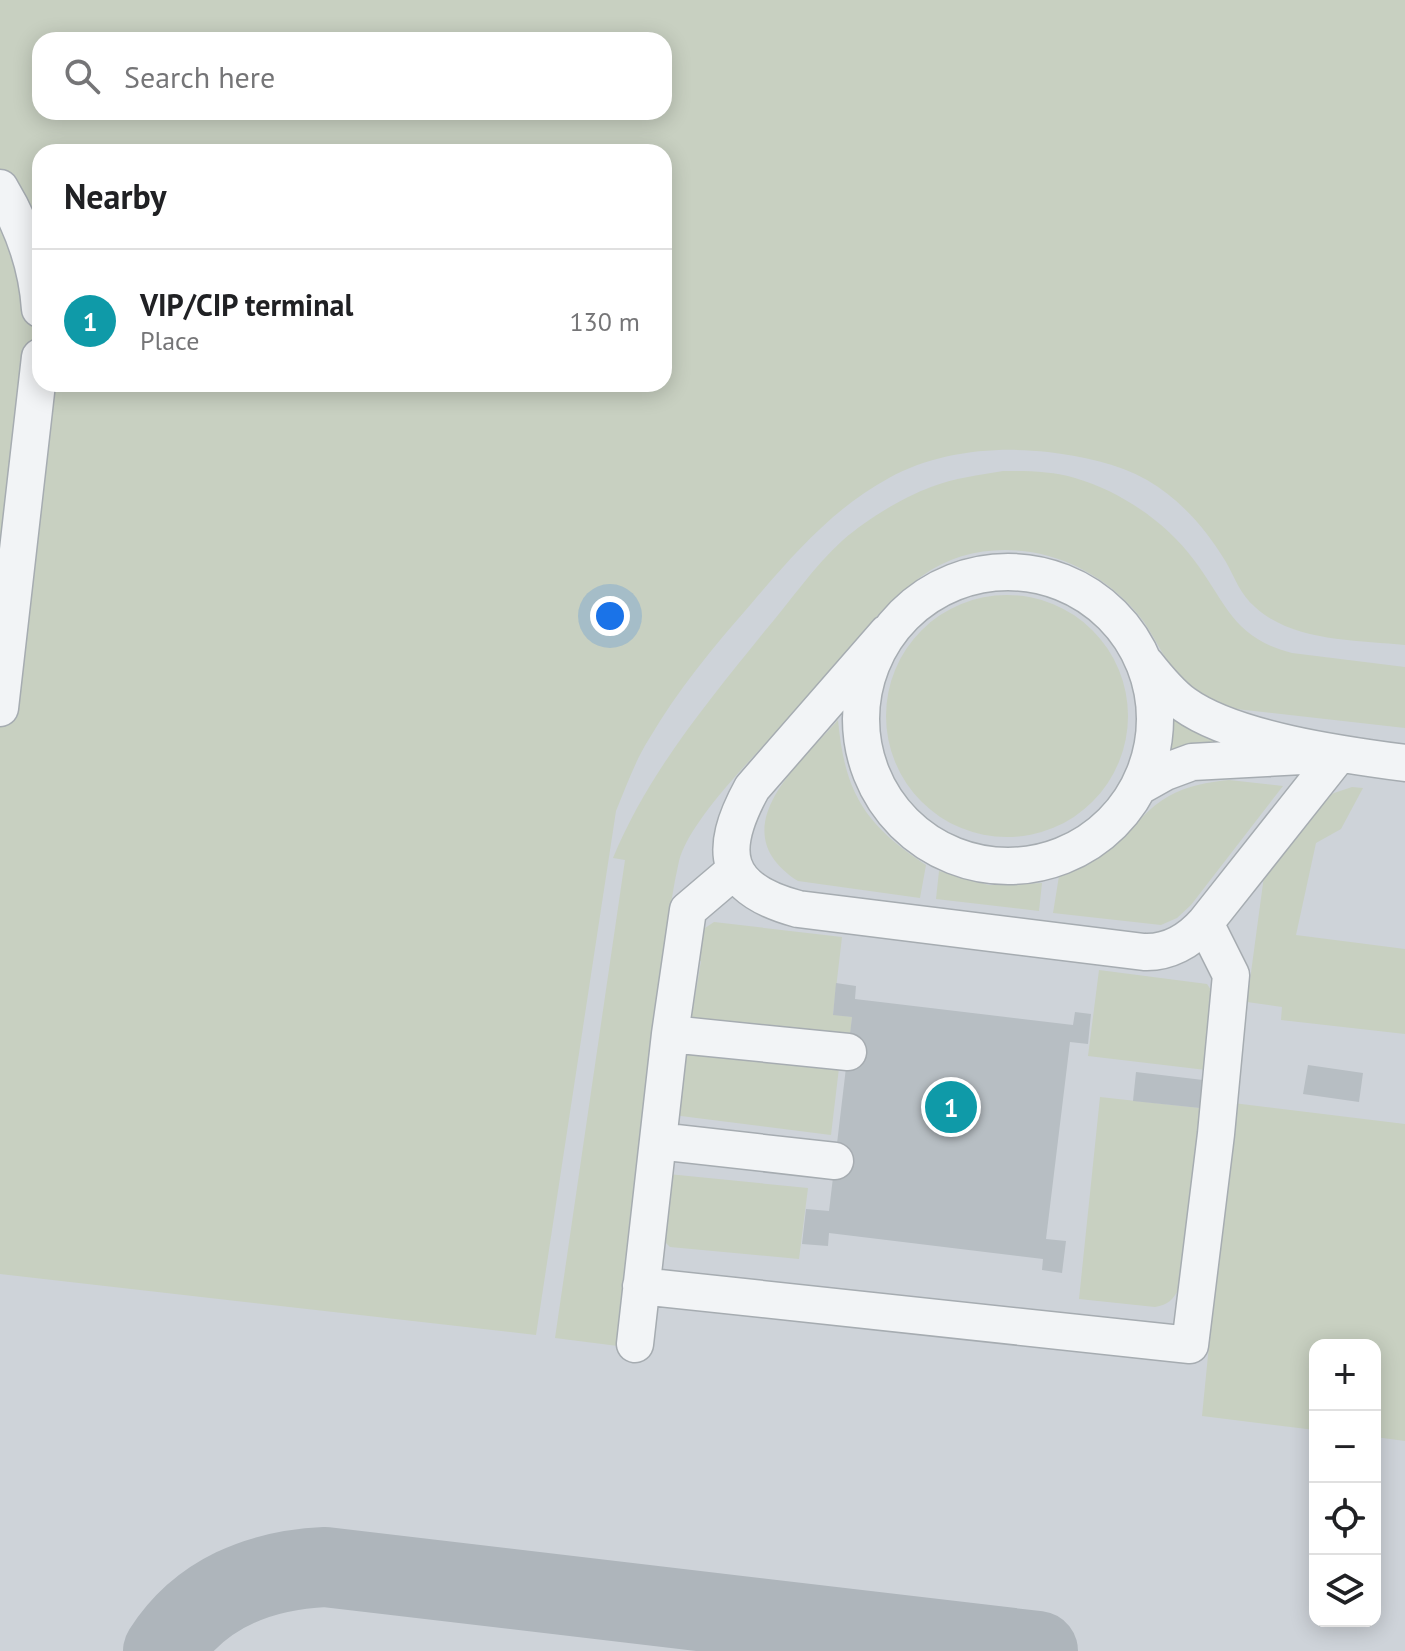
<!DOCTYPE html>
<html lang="en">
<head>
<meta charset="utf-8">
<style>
	body { margin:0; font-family:"PT Sans",sans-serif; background:#f6f6f6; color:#202124 }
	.controls { position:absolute; right:24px; bottom:24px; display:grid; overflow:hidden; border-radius:16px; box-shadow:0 4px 20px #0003 }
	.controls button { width:72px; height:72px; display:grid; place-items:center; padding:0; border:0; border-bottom:2px solid #e0e0e0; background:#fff; color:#202124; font:40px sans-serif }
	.you { position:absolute; left:610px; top:616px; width:28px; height:28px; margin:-20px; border:6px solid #fff; border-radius:50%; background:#1a73e8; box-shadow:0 0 0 12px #1a73e833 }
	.badge { display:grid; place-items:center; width:52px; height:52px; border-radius:50%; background:#c15074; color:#fff; font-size:26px; font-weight:700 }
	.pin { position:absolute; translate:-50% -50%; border:4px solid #fff; box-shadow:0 2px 8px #0006 }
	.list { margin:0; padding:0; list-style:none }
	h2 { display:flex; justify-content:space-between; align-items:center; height:104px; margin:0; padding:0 32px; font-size:34px }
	h2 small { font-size:26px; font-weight:400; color:#757577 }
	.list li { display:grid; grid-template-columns:52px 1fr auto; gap:24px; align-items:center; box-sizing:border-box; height:144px; padding:0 32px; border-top:2px solid #e0e0e0 }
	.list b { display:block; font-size:30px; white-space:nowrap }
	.list p { margin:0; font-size:26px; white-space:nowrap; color:#757577 }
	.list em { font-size:26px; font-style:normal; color:#757577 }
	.icon { flex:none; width:44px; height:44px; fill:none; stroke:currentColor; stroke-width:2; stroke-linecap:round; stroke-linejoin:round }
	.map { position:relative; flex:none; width:1405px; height:1651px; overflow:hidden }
	.search { position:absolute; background:#fff; box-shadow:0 4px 20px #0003; left:32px; top:32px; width:640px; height:88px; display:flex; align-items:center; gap:20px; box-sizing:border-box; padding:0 28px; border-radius:24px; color:#757577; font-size:30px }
	.panel { position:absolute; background:#fff; box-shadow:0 4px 20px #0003; left:32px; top:144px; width:640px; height:248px; border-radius:24px }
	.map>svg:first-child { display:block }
	.built { fill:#ced3d9; fill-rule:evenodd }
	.green { fill:#c8d0c1; fill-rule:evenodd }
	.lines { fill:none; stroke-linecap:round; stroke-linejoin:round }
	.taxiway { stroke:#aeb5bb; stroke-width:80 }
	.building { fill:#b7bec3 }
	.minor-casing { stroke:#a6acb1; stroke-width:39 }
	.minor { stroke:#f2f4f6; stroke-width:36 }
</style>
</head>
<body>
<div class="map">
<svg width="1405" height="1651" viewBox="0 0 1405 1651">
	<rect width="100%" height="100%" fill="#e0e4e7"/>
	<path class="built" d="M 0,0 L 1405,0 L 1405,1651 L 0,1651 ZM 40,40 L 664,40 L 664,112 L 40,112 ZM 40,152 L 664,152 L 664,384 L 40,384 ZM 1315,1345 L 1375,1345 L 1375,1621 L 1315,1621 Z"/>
	<path class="green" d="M 0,0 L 1405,0 L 1405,645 C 1357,640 1293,642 1255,607 C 1240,594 1235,578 1226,562 C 1206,529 1180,499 1147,480 C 1117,463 1081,456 1048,452 C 995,446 936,452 889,478 C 833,508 791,557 751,604 C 714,646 677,691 649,739 C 635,761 626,787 616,811 L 536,1335 L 0,1274 ZM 40,40 L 664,40 L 664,112 L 40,112 ZM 40,152 L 664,152 L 664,384 L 40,384 Z
		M 1003,471 C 1027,471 1052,471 1075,478 C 1120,491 1166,522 1194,560 C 1227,604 1233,638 1292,653 L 1405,667 L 1405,728 L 1236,709 C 1219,702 1200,696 1186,683 C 1167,666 1158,643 1144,622 C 1120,589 1081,563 1041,554 C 1000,545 956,551 922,576 C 875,610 840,661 802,704 C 769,742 691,815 679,861 C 666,919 662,982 655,1041 C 642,1143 630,1244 618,1346 L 555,1338 L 625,860 L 613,858 C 648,773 707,703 764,632 C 790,602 813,567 843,540 C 867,519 902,498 931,487 C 954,478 979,475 1003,471 Z
		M886 716a121 121 0 1 1 242 0a121 121 0 1 1-242 0Z
		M 1168,708 L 1252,745 L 1158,762 L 1166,735 Z
		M 838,720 C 845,793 864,824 926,865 L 920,898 L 798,881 C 719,830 799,764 838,720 Z
		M 1229,780 L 1283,786 L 1191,905 L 1177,918 L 1161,925 L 1053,913 L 1059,876 C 1082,869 1100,858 1118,842 C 1134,826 1149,807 1169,796 C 1187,786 1208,782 1229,780 Z
		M 1352,787 L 1363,788 L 1341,829 L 1316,843 L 1296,935 L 1405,949 L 1405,1034 L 1281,1020 L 1282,1007 L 1247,1002 L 1264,876 L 1319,803 L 1334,793 Z
		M 939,871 L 989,885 L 1042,883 L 1039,911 L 936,899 Z
		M 714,922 L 842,937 L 833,1014 L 852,1017 L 850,1037 L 691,1020 L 701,961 L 690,960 L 702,930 Z
		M 1099,970 L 1207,984 L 1213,993 L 1206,1070 L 1088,1056 Z
		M 682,1048 L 839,1068 L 831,1135 L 673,1115 Z
		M 1100,1097 L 1200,1108 L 1179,1288 C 1174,1299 1168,1305 1155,1307 L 1079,1299 Z
		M 1233,1103 L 1405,1124 L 1405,1441 L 1375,1437 L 1375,1345 L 1315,1345 L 1315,1430 L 1202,1416 Z
		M 668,1174 L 808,1188 L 799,1259 L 670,1247 L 663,1240 Z"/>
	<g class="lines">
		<path class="taxiway" d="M 163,1651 C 200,1593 260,1570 325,1567 L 1038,1651"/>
	</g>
	<path class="building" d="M 836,983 L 856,986 L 855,999 L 1073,1025 L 1075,1012 L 1091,1014 L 1088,1044 L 1070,1042 L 1046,1239 L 1066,1241 L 1062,1273 L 1042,1270 L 1043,1259 L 829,1233 L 828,1246 L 802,1244 L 806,1209 L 829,1211 L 852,1017 L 833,1015 Z
		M 1308,1065 L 1363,1073 L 1359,1102 L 1303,1094 Z
		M 1136,1072 L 1203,1080 L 1200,1108 L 1133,1101 Z"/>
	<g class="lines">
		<defs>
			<path id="minor" d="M 0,188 C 23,226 37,264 40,309
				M861 719a147 147 0 1 1 294 0a147 147 0 1 1-294 0Z
				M 887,633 L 752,788 C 717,852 723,889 798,909 L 1144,952 C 1168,953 1189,941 1205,923 L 1339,754
				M 1146,664 C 1157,678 1169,693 1184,704 C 1234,740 1344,755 1405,763
				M 0,708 L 40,357
				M 1140,786 L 1165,772 L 1192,762 L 1302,756
				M 670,1034 L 848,1052
				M 658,1141 L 835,1161
				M 641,1286 L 1190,1345 L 1216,1134 L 1231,975 L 1205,923
				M 635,1344 L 670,1034 L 688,910 L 735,870"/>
		</defs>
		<use href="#minor" class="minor-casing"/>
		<use href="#minor" class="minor"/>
	</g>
</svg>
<div class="controls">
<button>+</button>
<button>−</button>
<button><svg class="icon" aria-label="locate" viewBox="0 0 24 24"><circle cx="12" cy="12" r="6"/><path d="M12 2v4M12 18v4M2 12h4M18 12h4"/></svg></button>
<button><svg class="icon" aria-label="layers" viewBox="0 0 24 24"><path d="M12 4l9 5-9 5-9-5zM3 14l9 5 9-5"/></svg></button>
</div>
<div class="you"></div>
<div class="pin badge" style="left:951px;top:1107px;background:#0f9aa8">1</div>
<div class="search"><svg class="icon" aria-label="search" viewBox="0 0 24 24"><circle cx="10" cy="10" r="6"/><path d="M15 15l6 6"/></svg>Search here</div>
<section class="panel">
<h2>Nearby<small></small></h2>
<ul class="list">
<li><span class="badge" style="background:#0f9aa8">1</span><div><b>VIP/CIP terminal</b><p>Place</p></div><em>130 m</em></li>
</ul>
</section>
</div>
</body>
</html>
